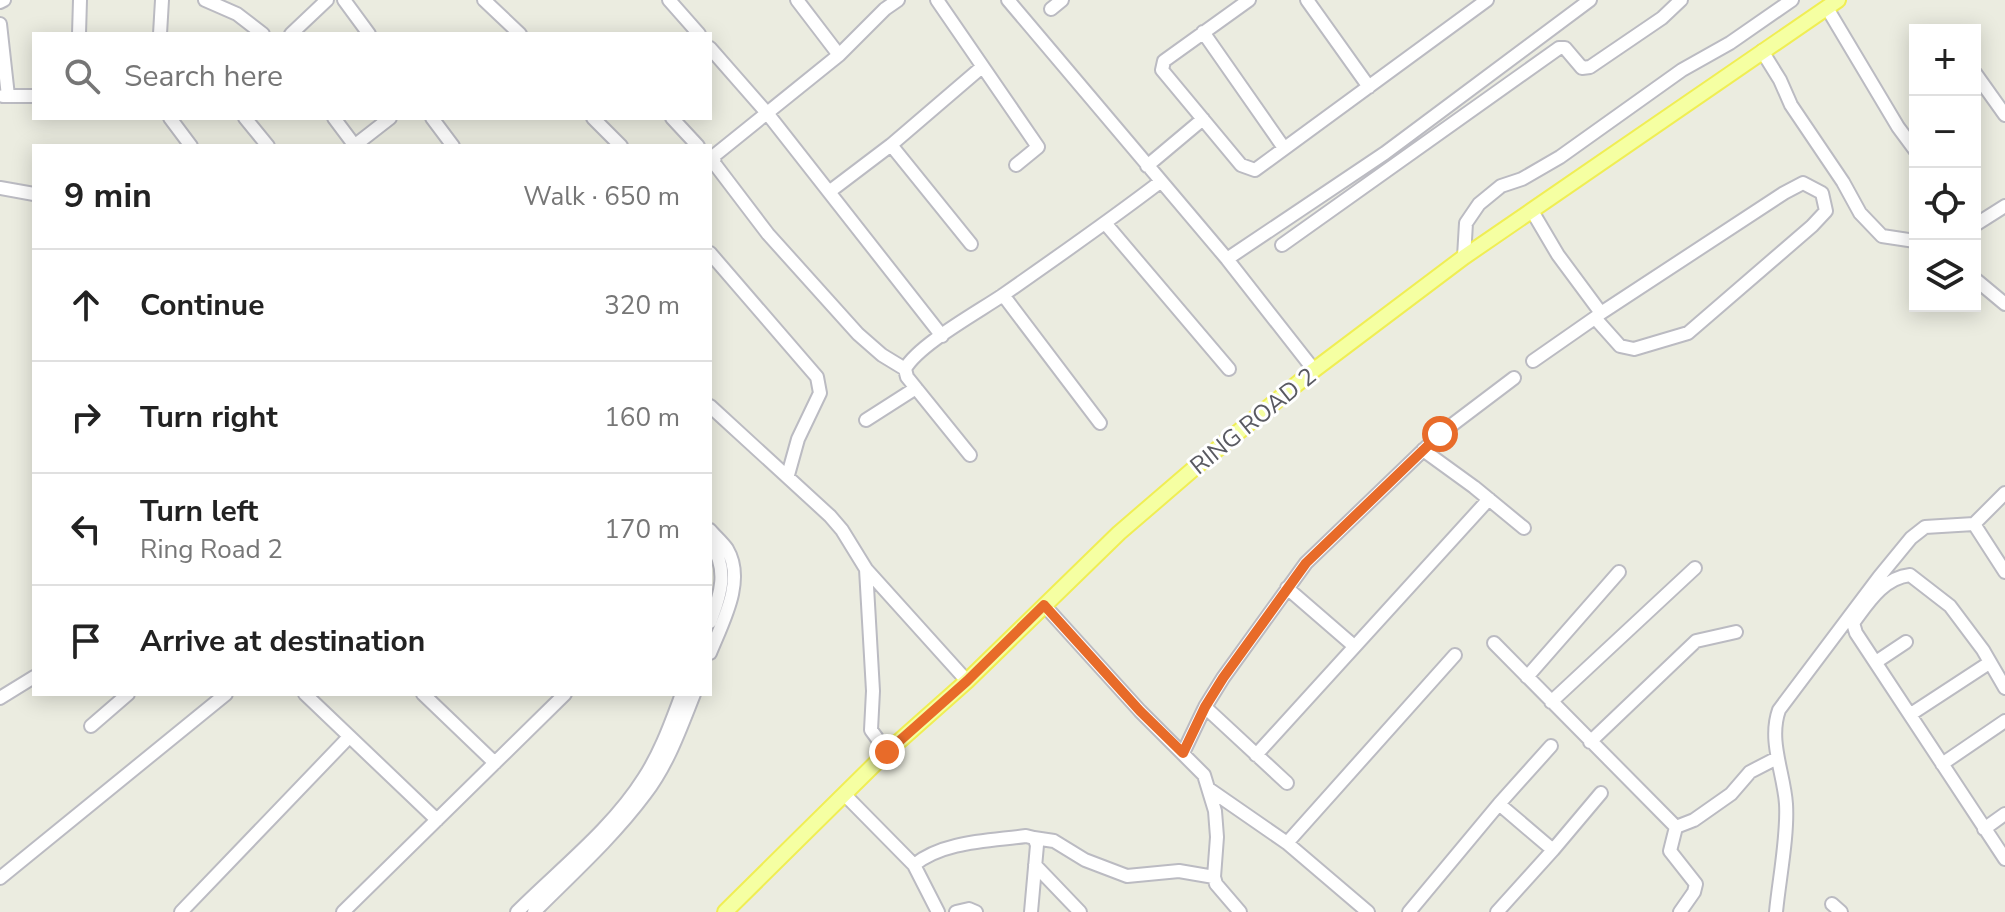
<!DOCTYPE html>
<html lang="en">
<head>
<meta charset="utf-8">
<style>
	body { margin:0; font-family:"Nunito Sans",sans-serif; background:#f2f2f2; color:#222 }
	.controls { position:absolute; right:24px; top:24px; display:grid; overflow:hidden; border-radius:0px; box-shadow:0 4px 20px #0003 }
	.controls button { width:72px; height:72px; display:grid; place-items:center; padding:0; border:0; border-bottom:2px solid #e0e0e0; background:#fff; color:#222; font:40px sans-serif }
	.stop { position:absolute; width:24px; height:24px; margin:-18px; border:6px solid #e86b29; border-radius:50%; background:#fff }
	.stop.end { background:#e86b29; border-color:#fff; box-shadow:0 2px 8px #0008 }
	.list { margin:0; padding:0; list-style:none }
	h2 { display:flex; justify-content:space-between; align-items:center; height:104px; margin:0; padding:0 32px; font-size:34px }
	h2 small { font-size:26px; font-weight:400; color:#767676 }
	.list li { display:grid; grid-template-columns:52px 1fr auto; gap:24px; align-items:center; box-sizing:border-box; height:112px; padding:0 32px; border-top:2px solid #e0e0e0 }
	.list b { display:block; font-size:30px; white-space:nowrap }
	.list p { margin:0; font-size:26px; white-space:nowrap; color:#767676 }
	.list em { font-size:26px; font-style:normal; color:#767676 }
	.icon { flex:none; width:44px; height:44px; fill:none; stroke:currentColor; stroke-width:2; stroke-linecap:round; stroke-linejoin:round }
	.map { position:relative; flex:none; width:2005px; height:912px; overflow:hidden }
	.search { position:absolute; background:#fff; box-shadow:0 4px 20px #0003; left:32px; top:32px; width:680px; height:88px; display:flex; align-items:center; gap:20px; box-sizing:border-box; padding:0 28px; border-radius:0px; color:#767676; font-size:30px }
	.panel { position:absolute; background:#fff; box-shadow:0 4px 20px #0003; left:32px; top:144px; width:680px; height:552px; border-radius:0px }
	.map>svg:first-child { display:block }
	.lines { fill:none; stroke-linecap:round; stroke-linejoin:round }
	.minor-casing { stroke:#bbbbc2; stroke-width:16 }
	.major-casing { stroke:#f0ee54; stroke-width:18 }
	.minor { stroke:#fff; stroke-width:12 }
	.major { stroke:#f5ffa2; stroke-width:14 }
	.route { stroke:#e86b29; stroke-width:10 }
	.labels { text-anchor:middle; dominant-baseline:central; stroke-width:6; stroke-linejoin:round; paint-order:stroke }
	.street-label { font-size:24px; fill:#595a61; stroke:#fff }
</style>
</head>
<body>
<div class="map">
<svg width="2005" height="912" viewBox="0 0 2005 912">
	<rect width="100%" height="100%" fill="#ebece0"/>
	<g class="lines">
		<defs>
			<path id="minor" d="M 205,0 L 237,14 L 263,34
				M 344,0 L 369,34
				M 484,0 L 520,34
				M 669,0 L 699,34
				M 797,0 L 839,55
				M 898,0 L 885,9 L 839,55 L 715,155 L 714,163 L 768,234 L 858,334 L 882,355 L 905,369 L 907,377 L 970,455
				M 937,0 L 1038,147 L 1016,165
				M 1008,0 L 1227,259 L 1314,370
				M 1249,0 L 1164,61 L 1162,70 L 1241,165 L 1255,170 L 1487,0
				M 1307,0 L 1369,87
				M 0,2 L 4,0
				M 1827,8 L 1898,127 L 1915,150
				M 1051,9 L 1062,0
				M 0,24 L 8,96
				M 1203,32 L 1284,148
				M 79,34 L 80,0
				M 160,34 L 162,0
				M 291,34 L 327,0
				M 710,48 L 767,113 L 942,336
				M 1762,51 L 1780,80 L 1791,105 L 1843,182 L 1860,213 L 1882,236 L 1915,241
				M 1975,73 L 2005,115
				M 3,96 L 34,96
				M 170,118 L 191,146
				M 245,118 L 268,146
				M 334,118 L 355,146
				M 432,118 L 453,146
				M 593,118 L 621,146
				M 672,118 L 698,146
				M 891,145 L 971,244
				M 354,146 L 390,118
				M 1147,166 L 1203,119
				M 0,188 L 34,194
				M 829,192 L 891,145 L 982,67
				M 1532,211 L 1558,255 L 1601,313 L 1784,193 L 1803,183 L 1822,193 L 1826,211 L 1812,226 L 1688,333 L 1634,349 L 1620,346 L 1595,318
				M 1105,223 L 1229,369
				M 1975,225 L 2005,206
				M 1282,245 L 1559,48 L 1565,48 L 1582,68 L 1590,67 L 1662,18 L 1681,0
				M 710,253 L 817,377 L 820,393 L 798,439 L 788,475
				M 1464,257 L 1466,223 L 1479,204 L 1501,186 L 1522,179 L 1560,157 L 1682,70 L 1730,43 L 1792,0
				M 1227,259 L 1385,153 L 1590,0
				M 1975,279 L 2005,304
				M 1003,295 L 1100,423
				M 1533,361 L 1599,315
				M 905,369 C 918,345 978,312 1003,295 C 1056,258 1109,221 1160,182
				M 710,406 L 830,516 L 842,530 L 866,569 L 967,681
				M 866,420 L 916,388
				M 1423,450 L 1474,487 L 1524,528
				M 1974,524 L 2005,572
				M 710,530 C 715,536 723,543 727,549 C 746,581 722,623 710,653
				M 710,542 C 729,569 721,594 710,622
				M 866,569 L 873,691 L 871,730 L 887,752
				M 1287,588 L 1354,646
				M 1044,605 L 1140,711 L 1204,775 L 1215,811 L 1217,837 L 1214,877 L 1216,884 L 1240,912
				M 1494,643 L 1676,827 L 1694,820 L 1731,794 L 1750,772 L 1777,758
				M 1876,662 L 1906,642
				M 1527,677 L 1619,572
				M 2005,688 L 1983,650 L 1950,606 L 1910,575 C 1883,578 1868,603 1853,623 L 1856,633 L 2005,859
				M 305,694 L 437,820
				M 423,694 L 495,763
				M 0,698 L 34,677
				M 1551,702 L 1695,568
				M 1205,707 L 1287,783
				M 1911,714 L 1989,663
				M 91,726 L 128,694
				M 1590,742 L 1696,641 L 1736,632
				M 1183,753 L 1205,707 L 1223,678 L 1306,563 L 1440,434 L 1514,378
				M 1256,755 L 1489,499
				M 1942,764 L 2005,721
				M 1209,789 L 1287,843 L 1368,912
				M 846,796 L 914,865 L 938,912
				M 1499,804 L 1551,746
				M 1676,827 L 1670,851 L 1696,884 L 1694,892 L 1680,912
				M 1984,829 L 2005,814
				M 1034,838 L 1054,841 L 1085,860 L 1127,876 L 1179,871 L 1214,877
				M 1287,843 L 1455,655
				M 1553,850 L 1601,793
				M 914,865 C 943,841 990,841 1026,836 L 1034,838 L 1037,845 L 1031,912
				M 1035,865 L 1080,912
				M 0,878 L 226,694
				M 1832,904 L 1841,912
				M 181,912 L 348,738
				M 343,912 L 565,694
				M 517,912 C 560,869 612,829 644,778 C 661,752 671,723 682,694
				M 534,912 C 572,874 613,837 645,794 C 668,764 680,729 694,694
				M 956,912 L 969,909 L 976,912
				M 1409,912 L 1499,804 L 1553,850 L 1497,912
				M 1776,912 C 1779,880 1788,836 1786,804 C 1784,773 1768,741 1779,710 L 1879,577 L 1911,538 L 1925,527 L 1974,524 L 2005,493"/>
			<path id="major" d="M 725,912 L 887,752 L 967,681 L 1119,533 L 1198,465 L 1314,370 L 1464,257 L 1838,0"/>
		</defs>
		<use href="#minor" class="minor-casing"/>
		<use href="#major" class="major-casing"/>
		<use href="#minor" class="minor"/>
		<use href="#major" class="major"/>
	</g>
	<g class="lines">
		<path class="route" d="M 887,752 L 967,681 L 1044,605 L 1140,711 L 1183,753 L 1205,707 L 1223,678 L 1306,563 L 1440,434"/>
	</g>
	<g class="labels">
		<g class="street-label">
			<text transform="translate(1253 421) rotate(-39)">RING ROAD 2</text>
		</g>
	</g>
</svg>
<div class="controls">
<button>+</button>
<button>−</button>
<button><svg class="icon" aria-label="locate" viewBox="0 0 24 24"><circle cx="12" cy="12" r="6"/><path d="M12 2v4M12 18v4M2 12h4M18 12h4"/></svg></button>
<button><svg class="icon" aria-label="layers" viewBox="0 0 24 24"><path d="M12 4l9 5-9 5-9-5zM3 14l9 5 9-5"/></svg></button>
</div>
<div class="stop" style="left:1440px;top:434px"></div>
<div class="stop end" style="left:887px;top:752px"></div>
<div class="search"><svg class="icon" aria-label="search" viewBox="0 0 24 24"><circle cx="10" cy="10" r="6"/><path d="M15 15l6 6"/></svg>Search here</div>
<section class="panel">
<h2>9 min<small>Walk · 650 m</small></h2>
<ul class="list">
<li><svg class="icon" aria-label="ahead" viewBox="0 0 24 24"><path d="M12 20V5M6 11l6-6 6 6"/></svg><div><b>Continue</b></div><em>320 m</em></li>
<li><svg class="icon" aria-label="right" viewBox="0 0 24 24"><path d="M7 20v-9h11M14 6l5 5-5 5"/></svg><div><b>Turn right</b></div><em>160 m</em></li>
<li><svg class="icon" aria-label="left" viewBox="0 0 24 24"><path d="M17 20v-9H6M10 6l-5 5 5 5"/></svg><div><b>Turn left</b><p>Ring Road 2</p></div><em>170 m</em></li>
<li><svg class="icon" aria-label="arrive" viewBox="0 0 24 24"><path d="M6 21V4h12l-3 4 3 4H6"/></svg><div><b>Arrive at destination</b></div></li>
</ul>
</section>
</div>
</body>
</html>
